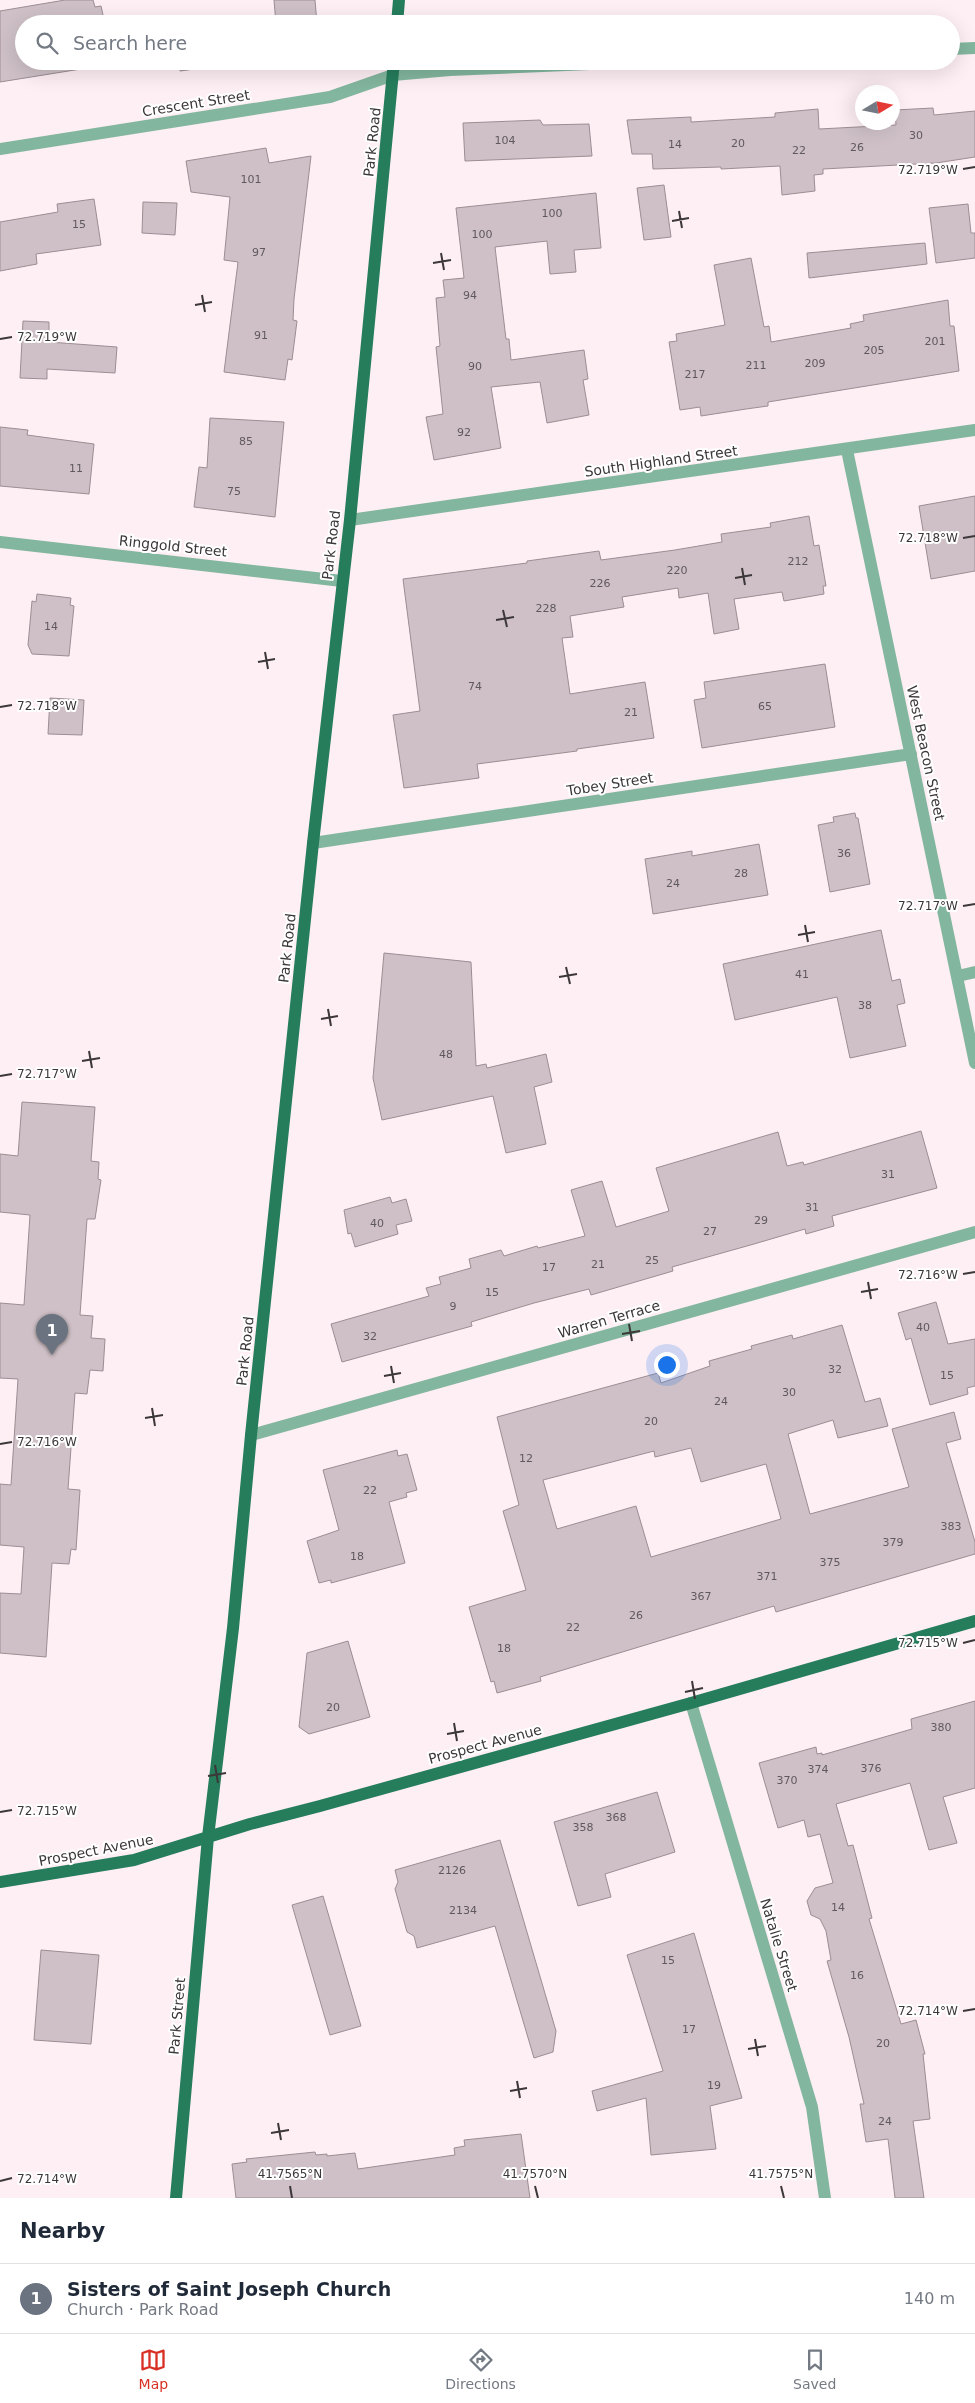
<!DOCTYPE html>
<html lang="en">
<head>
<meta charset="utf-8">
<style>
	body { margin:0; font-family:"DejaVu Sans",sans-serif; background:#f6f6f7; color:#1f2937 }
	.compass { position:absolute; left:855px; top:85px; width:45px; height:45px; border-radius:50%; background:#fff; box-shadow:0 5px 20px #0002; rotate:80deg }
	.you { position:absolute; left:666px; top:1364px; width:18px; height:18px; margin:-12px; border:4px solid #fff; border-radius:50%; background:#1a73e8; box-shadow:0 0 0 8px #1a73e833 }
	.badge { display:grid; place-items:center; width:32px; height:32px; border-radius:50%; background:#d93025; color:#fff; font-size:16px; font-weight:700 }
	.pin { position:absolute; translate:-50% -41px; filter:drop-shadow(0 1px 2px #0008) }
	.pin::after { content:''; position:absolute; top:26px; width:18px; height:15px; background:inherit; clip-path:polygon(0 0,100% 0,50% 100%) }
	.list { margin:0; padding:0; list-style:none }
	h2 { display:flex; justify-content:space-between; align-items:center; height:65px; margin:0; padding:0 20px; font-size:21px }
	h2 small { font-size:16px; font-weight:400; color:#747a83 }
	.list li { display:grid; grid-template-columns:32px 1fr auto; gap:15px; align-items:center; box-sizing:border-box; height:70px; padding:0 20px; border-top:1px solid #e0e1e3 }
	.list b { display:block; font-size:19px; white-space:nowrap }
	.list p { margin:0; font-size:16px; white-space:nowrap; color:#747a83 }
	.list em { font-size:16px; font-style:normal; color:#747a83 }
	.icon { flex:none; width:28px; height:28px; fill:none; stroke:currentColor; stroke-width:2; stroke-linecap:round; stroke-linejoin:round }
	.map { position:relative; flex:none; width:975px; height:2198px; overflow:hidden }
	.search { position:absolute; background:#fff; box-shadow:0 5px 20px #0002; left:15px; right:15px; top:15px; height:55px; display:flex; align-items:center; gap:12px; box-sizing:border-box; padding:0 18px; border-radius:28px; color:#747a83; font-size:19px }
	.sheet { height:135px; background:#fff }
	nav { display:flex; justify-content:space-around; align-items:center; box-sizing:border-box; height:70px; border-top:1px solid #e0e1e3; background:#fff; font-size:14px; color:#747a83 }
	nav a { display:grid; justify-items:center; gap:2px }
	nav .on { color:#d93025 }
	.map>svg:first-child { display:block }
	.building { fill:#cec0c6; stroke:#9b8d93; fill-rule:evenodd }
	.lines { fill:none; stroke-linecap:round; stroke-linejoin:round }
	.minor { stroke:#83b69e; stroke-width:12 }
	.major { stroke:#257d5c; stroke-width:12 }
	.ticks { fill:none; stroke:#3c3739; stroke-width:2 }
	.labels { text-anchor:middle; dominant-baseline:central; stroke-width:4; stroke-linejoin:round; paint-order:stroke }
	.number-label { font-size:11px; fill:#60595c }
	.street-label { font-size:14px; fill:#3c3739; stroke:#fff }
	.ticks-label { font-size:12px; text-anchor:middle; fill:#3c3739; stroke:#fff; stroke-width:4; stroke-linejoin:round; paint-order:stroke }
</style>
</head>
<body>
<div class="map">
<svg width="975" height="2198" viewBox="0 0 975 2198">
	<rect width="100%" height="100%" fill="#feeff5"/>
	<path class="building" d="M 65,0 L 93,0 L 95,7 L 101,6 L 105,24 L 24,24 L 24,61 L 111,61 L 112,64 L 0,82 L 0,11 Z
		M 274,0 L 315,0 L 317,24 L 276,24 Z
		M 196,19 L 197,24 L 161,24 Z
		M 161,61 L 201,61 L 202,68 L 180,71 L 179,61 L 162,64 Z
		M 933,108 L 934,115 L 975,111 L 975,157 L 936,163 L 823,169 L 823,174 L 814,175 L 815,191 L 782,195 L 780,166 L 721,169 L 721,167 L 653,169 L 652,154 L 632,154 L 627,120 L 691,117 L 691,122 L 775,117 L 775,113 L 818,109 L 819,129 L 896,125 L 895,110 Z
		M 540,120 L 543,125 L 589,124 L 592,156 L 465,161 L 463,123 Z
		M 266,148 L 269,163 L 311,156 L 294,299 L 293,320 L 297,321 L 292,360 L 288,359 L 285,380 L 224,372 L 238,262 L 224,260 L 230,197 L 191,192 L 186,161 Z
		M 664,185 L 671,237 L 644,240 L 637,188 Z
		M 596,193 L 601,248 L 574,250 L 576,272 L 550,274 L 547,241 L 495,247 L 506,339 L 509,339 L 511,360 L 584,350 L 588,379 L 583,380 L 589,415 L 547,423 L 540,382 L 491,387 L 501,448 L 434,460 L 426,417 L 443,414 L 436,347 L 440,346 L 436,298 L 445,297 L 443,280 L 464,278 L 456,208 Z
		M 94,199 L 101,245 L 36,254 L 37,264 L 0,271 L 0,222 L 58,212 L 57,204 Z
		M 143,202 L 177,203 L 175,235 L 142,233 Z
		M 968,204 L 971,233 L 975,233 L 975,258 L 936,263 L 929,208 Z
		M 925,243 L 927,264 L 809,278 L 807,253 Z
		M 751,258 L 764,327 L 769,326 L 771,342 L 851,328 L 850,324 L 864,321 L 863,315 L 948,300 L 950,326 L 954,326 L 959,371 L 768,402 L 768,406 L 746,409 L 701,416 L 700,407 L 680,410 L 669,342 L 677,341 L 676,334 L 725,325 L 714,265 Z
		M 23,321 L 49,322 L 49,342 L 117,347 L 115,373 L 47,369 L 47,379 L 20,378 Z
		M 210,418 L 284,422 L 275,517 L 194,507 L 199,467 L 207,468 Z
		M 0,427 L 28,430 L 27,435 L 94,444 L 89,494 L 0,486 Z
		M 975,496 L 975,571 L 931,579 L 919,506 Z
		M 809,516 L 814,546 L 819,545 L 826,586 L 823,586 L 824,594 L 784,601 L 782,592 L 734,599 L 739,629 L 714,634 L 708,593 L 679,598 L 678,588 L 622,597 L 624,607 L 570,616 L 573,637 L 562,638 L 570,694 L 645,682 L 654,738 L 577,749 L 577,751 L 477,764 L 479,778 L 404,788 L 393,715 L 420,711 L 403,579 L 527,563 L 527,561 L 599,551 L 601,560 L 675,550 L 722,542 L 721,534 L 771,527 L 770,523 Z
		M 37,594 L 71,598 L 70,605 L 74,606 L 69,656 L 32,654 L 28,645 L 32,601 L 36,602 Z
		M 825,664 L 835,727 L 702,748 L 694,700 L 706,698 L 704,682 Z
		M 50,698 L 84,700 L 82,735 L 48,734 Z
		M 855,813 L 856,818 L 858,818 L 870,884 L 830,892 L 818,825 L 834,822 L 833,817 Z
		M 759,844 L 768,895 L 653,914 L 645,859 L 692,851 L 692,856 Z
		M 881,930 L 892,981 L 900,979 L 905,1003 L 897,1005 L 906,1046 L 850,1058 L 837,997 L 735,1020 L 723,964 Z
		M 384,953 L 471,962 L 476,1066 L 486,1064 L 487,1068 L 546,1054 L 552,1082 L 534,1087 L 546,1144 L 506,1153 L 493,1096 L 382,1120 L 373,1078 Z
		M 22,1102 L 95,1107 L 91,1161 L 99,1162 L 98,1179 L 101,1180 L 95,1219 L 87,1219 L 80,1315 L 93,1316 L 91,1338 L 105,1339 L 103,1371 L 90,1370 L 87,1394 L 75,1393 L 68,1489 L 80,1490 L 76,1550 L 71,1549 L 69,1564 L 52,1563 L 46,1657 L 0,1653 L 0,1593 L 21,1594 L 24,1547 L 0,1545 L 0,1484 L 11,1485 L 18,1379 L 0,1378 L 0,1303 L 24,1305 L 30,1215 L 0,1212 L 0,1154 L 18,1156 Z
		M 921,1131 L 937,1188 L 832,1216 L 834,1226 L 806,1234 L 805,1229 L 754,1244 L 672,1267 L 673,1271 L 591,1295 L 589,1289 L 534,1303 L 471,1322 L 472,1326 L 342,1362 L 331,1324 L 429,1296 L 426,1288 L 441,1284 L 439,1277 L 471,1268 L 469,1259 L 501,1250 L 504,1256 L 537,1246 L 538,1248 L 585,1236 L 571,1190 L 602,1181 L 616,1227 L 669,1211 L 656,1168 L 778,1132 L 787,1166 L 803,1162 L 804,1165 Z
		M 390,1197 L 392,1203 L 406,1199 L 412,1221 L 396,1225 L 398,1234 L 355,1247 L 351,1233 L 348,1234 L 344,1210 Z
		M 936,1302 L 948,1344 L 975,1339 L 975,1386 L 967,1388 L 968,1394 L 930,1405 L 911,1338 L 906,1340 L 898,1313 Z
		M 842,1325 L 865,1402 L 880,1398 L 888,1426 L 838,1438 L 833,1420 L 788,1434 L 810,1514 L 909,1487 L 892,1429 L 954,1412 L 961,1439 L 946,1443 L 975,1542 L 975,1554 L 776,1612 L 774,1606 L 540,1677 L 541,1681 L 497,1693 L 494,1681 L 491,1682 L 469,1607 L 526,1590 L 503,1511 L 519,1505 L 497,1417 L 658,1373 L 661,1383 L 710,1366 L 709,1361 L 752,1349 L 751,1346 L 792,1335 L 793,1339 ZM 691,1448 L 701,1482 L 766,1464 L 781,1519 L 651,1557 L 636,1506 L 557,1529 L 543,1480 L 654,1451 L 655,1457 Z
		M 397,1450 L 398,1456 L 407,1454 L 417,1490 L 406,1493 L 407,1497 L 389,1502 L 405,1563 L 331,1583 L 331,1580 L 319,1583 L 307,1541 L 339,1530 L 323,1470 Z
		M 348,1641 L 370,1717 L 309,1734 L 299,1727 L 307,1653 Z
		M 975,1701 L 975,1788 L 943,1797 L 957,1843 L 929,1850 L 910,1783 L 836,1804 L 848,1846 L 853,1845 L 872,1918 L 869,1919 L 901,2024 L 916,2020 L 925,2054 L 923,2054 L 930,2119 L 913,2121 L 924,2198 L 895,2198 L 888,2139 L 866,2142 L 860,2104 L 864,2104 L 849,2037 L 827,1961 L 831,1960 L 826,1931 L 820,1919 L 811,1915 L 807,1901 L 815,1888 L 833,1883 L 820,1834 L 808,1837 L 804,1820 L 778,1828 L 759,1763 L 816,1747 L 817,1754 L 822,1753 L 822,1755 L 912,1729 L 911,1719 Z
		M 657,1792 L 675,1852 L 605,1874 L 611,1897 L 578,1906 L 554,1822 Z
		M 500,1840 L 556,2031 L 553,2052 L 534,2058 L 495,1926 L 417,1948 L 414,1936 L 407,1932 L 395,1889 L 398,1882 L 395,1870 Z
		M 323,1896 L 361,2026 L 330,2035 L 292,1905 Z
		M 694,1933 L 742,2098 L 710,2106 L 716,2149 L 651,2155 L 646,2098 L 597,2111 L 592,2091 L 663,2071 L 627,1955 Z
		M 41,1950 L 99,1955 L 91,2044 L 34,2040 Z
		M 521,2134 L 530,2198 L 236,2198 L 232,2164 L 247,2162 L 246,2159 L 315,2152 L 316,2155 L 327,2154 L 327,2156 L 355,2153 L 358,2169 L 455,2155 L 454,2148 L 465,2146 L 464,2140 Z"/>
	<g class="lines">
		<path class="minor" d="M 951,49 L 975,48
			M 0,149 L 330,97 L 393,75 L 450,70 L 660,61
			M 847,450 L 975,1063
			M 350,520 L 975,430
			M 0,542 L 342,581
			M 313,843 L 911,754
			M 958,976 L 975,972
			M 251,1435 L 975,1232
			M 691,1703 L 812,2107 L 825,2198"/>
		<path class="major" d="M 397,24 L 399,0
			M 0,1882 L 134,1860 L 250,1824 L 320,1806 L 691,1703 L 975,1621
			M 176,2198 L 208,1837 L 233,1628 L 251,1435 L 313,843 L 350,520 L 394,61"/>
	</g>
	<path class="ticks" d="M 963,169 L 975,167M 679,211 L 682,228M 672,221 L 689,218M 441,253 L 444,270M 433,263 L 451,260M 202,295 L 205,312M 195,305 L 212,302M 0,339 L 12,337M 963,538 L 975,536M 742,568 L 745,585M 735,578 L 752,575M 503,610 L 507,627M 496,620 L 514,617M 265,652 L 268,669M 258,662 L 275,659M 0,707 L 12,705M 963,906 L 975,904M 805,925 L 808,942M 798,935 L 815,932M 566,967 L 570,984M 559,977 L 577,974M 328,1009 L 331,1026M 321,1019 L 338,1016M 89,1051 L 92,1068M 82,1061 L 100,1058M 0,1076 L 12,1074M 963,1274 L 975,1272M 868,1282 L 871,1299M 861,1292 L 878,1289M 629,1324 L 632,1341M 622,1334 L 640,1331M 391,1366 L 394,1383M 384,1376 L 401,1373M 152,1408 L 155,1426M 145,1418 L 163,1415M 0,1444 L 12,1442M 963,1643 L 975,1640M 692,1681 L 695,1699M 685,1692 L 703,1688M 454,1723 L 457,1741M 447,1734 L 464,1731M 215,1765 L 218,1783M 208,1776 L 226,1773M 0,1812 L 12,1810M 963,2011 L 975,2009M 755,2039 L 758,2056M 748,2049 L 766,2046M 517,2081 L 520,2098M 510,2091 L 527,2088M 278,2123 L 281,2140M 271,2133 L 289,2130M 0,2181 L 12,2178M 290,2186 L 292,2198M 535,2186 L 538,2198M 781,2186 L 784,2198"/>
	<g class="labels">
		<g class="number-label">
			<text x="916" y="135">30</text>
			<text x="505" y="140">104</text>
			<text x="738" y="143">20</text>
			<text x="675" y="144">14</text>
			<text x="857" y="147">26</text>
			<text x="799" y="150">22</text>
			<text x="251" y="179">101</text>
			<text x="552" y="213">100</text>
			<text x="79" y="224">15</text>
			<text x="482" y="234">100</text>
			<text x="259" y="252">97</text>
			<text x="470" y="295">94</text>
			<text x="261" y="335">91</text>
			<text x="935" y="341">201</text>
			<text x="874" y="350">205</text>
			<text x="815" y="363">209</text>
			<text x="756" y="365">211</text>
			<text x="475" y="366">90</text>
			<text x="695" y="374">217</text>
			<text x="464" y="432">92</text>
			<text x="246" y="441">85</text>
			<text x="76" y="468">11</text>
			<text x="234" y="491">75</text>
			<text x="798" y="561">212</text>
			<text x="677" y="570">220</text>
			<text x="600" y="583">226</text>
			<text x="546" y="608">228</text>
			<text x="51" y="626">14</text>
			<text x="475" y="686">74</text>
			<text x="765" y="706">65</text>
			<text x="631" y="712">21</text>
			<text x="844" y="853">36</text>
			<text x="741" y="873">28</text>
			<text x="673" y="883">24</text>
			<text x="802" y="974">41</text>
			<text x="865" y="1005">38</text>
			<text x="446" y="1054">48</text>
			<text x="888" y="1174">31</text>
			<text x="812" y="1207">31</text>
			<text x="761" y="1220">29</text>
			<text x="377" y="1223">40</text>
			<text x="710" y="1231">27</text>
			<text x="652" y="1260">25</text>
			<text x="598" y="1264">21</text>
			<text x="549" y="1267">17</text>
			<text x="492" y="1292">15</text>
			<text x="453" y="1306">9</text>
			<text x="923" y="1327">40</text>
			<text x="370" y="1336">32</text>
			<text x="835" y="1369">32</text>
			<text x="947" y="1375">15</text>
			<text x="789" y="1392">30</text>
			<text x="721" y="1401">24</text>
			<text x="651" y="1421">20</text>
			<text x="526" y="1458">12</text>
			<text x="370" y="1490">22</text>
			<text x="951" y="1526">383</text>
			<text x="893" y="1542">379</text>
			<text x="357" y="1556">18</text>
			<text x="830" y="1562">375</text>
			<text x="767" y="1576">371</text>
			<text x="701" y="1596">367</text>
			<text x="636" y="1615">26</text>
			<text x="573" y="1627">22</text>
			<text x="504" y="1648">18</text>
			<text x="333" y="1707">20</text>
			<text x="941" y="1727">380</text>
			<text x="871" y="1768">376</text>
			<text x="818" y="1769">374</text>
			<text x="787" y="1780">370</text>
			<text x="616" y="1817">368</text>
			<text x="583" y="1827">358</text>
			<text x="452" y="1870">2126</text>
			<text x="838" y="1907">14</text>
			<text x="463" y="1910">2134</text>
			<text x="668" y="1960">15</text>
			<text x="857" y="1975">16</text>
			<text x="689" y="2029">17</text>
			<text x="883" y="2043">20</text>
			<text x="714" y="2085">19</text>
			<text x="885" y="2121">24</text>
		</g>
		<g class="street-label">
			<text transform="translate(196 103) rotate(-9)">Crescent Street</text>
			<text transform="translate(372 142) rotate(-84)">Park Road</text>
			<text transform="translate(661 461) rotate(-8)">South Highland Street</text>
			<text transform="translate(331 545) rotate(-83)">Park Road</text>
			<text transform="translate(173 546) rotate(6)">Ringgold Street</text>
			<text transform="translate(926 753) rotate(78)">West Beacon Street</text>
			<text transform="translate(610 784) rotate(-9)">Tobey Street</text>
			<text transform="translate(287 948) rotate(-84)">Park Road</text>
			<text transform="translate(609 1319) rotate(-16)">Warren Terrace</text>
			<text transform="translate(245 1351) rotate(-84)">Park Road</text>
			<text transform="translate(485 1744) rotate(-15)">Prospect Avenue</text>
			<text transform="translate(96 1850) rotate(-11)">Prospect Avenue</text>
			<text transform="translate(779 1945) rotate(73)">Natalie Street</text>
			<text transform="translate(177 2016) rotate(-85)">Park Street</text>
		</g>
	</g>
	<g class="ticks-label">
		<text x="928" y="174">72.719°W</text>
		<text x="47" y="341">72.719°W</text>
		<text x="928" y="542">72.718°W</text>
		<text x="47" y="710">72.718°W</text>
		<text x="928" y="910">72.717°W</text>
		<text x="47" y="1078">72.717°W</text>
		<text x="928" y="1279">72.716°W</text>
		<text x="47" y="1446">72.716°W</text>
		<text x="928" y="1647">72.715°W</text>
		<text x="47" y="1815">72.715°W</text>
		<text x="928" y="2015">72.714°W</text>
		<text x="290" y="2178">41.7565°N</text>
		<text x="535" y="2178">41.7570°N</text>
		<text x="781" y="2178">41.7575°N</text>
		<text x="47" y="2183">72.714°W</text>
	</g>
</svg>
<svg class="compass" viewBox="-18 -18 36 36"><path d="M0-13l5 13h-10z" fill="#e53935"/><path d="M0 13l5-13h-10z" fill="#747a83"/></svg>
<div class="you"></div>
<div class="pin badge" style="left:52px;top:1355px;background:#6b7280">1</div>
<div class="search"><svg class="icon" aria-label="search" viewBox="0 0 24 24"><circle cx="10" cy="10" r="6"/><path d="M15 15l6 6"/></svg>Search here</div>
</div>
<section class="sheet">
<h2>Nearby<small></small></h2>
<ul class="list">
<li><span class="badge" style="background:#6b7280">1</span><div><b>Sisters of Saint Joseph Church</b><p>Church · Park Road</p></div><em>140 m</em></li>
</ul>
</section>
<nav>
<a class="on"><svg class="icon" aria-label="map" viewBox="0 0 24 24"><path d="M3 6l6-2 6 2 6-2v14l-6 2-6-2-6 2zM9 4v14M15 6v14"/></svg>Map</a>
<a><svg class="icon" aria-label="directions" viewBox="0 0 24 24"><path d="M12 3l9 9-9 9-9-9zM9 14v-3h6M13 9l2 2-2 2"/></svg>Directions</a>
<a><svg class="icon" aria-label="saved" viewBox="0 0 24 24"><path d="M7 4h10v16l-5-4-5 4z"/></svg>Saved</a>
</nav>
</body>
</html>
